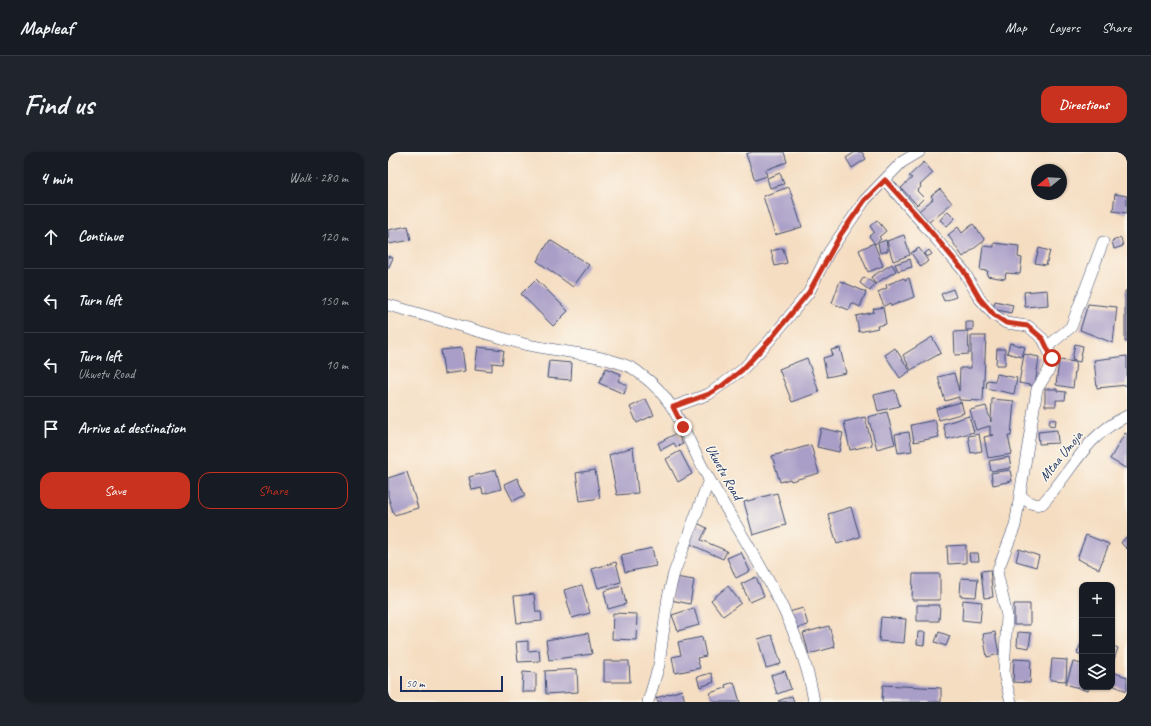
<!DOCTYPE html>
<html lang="en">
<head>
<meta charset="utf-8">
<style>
	body { margin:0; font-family:Caveat,sans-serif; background:#20242c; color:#f1f3f6 }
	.controls { position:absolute; right:12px; bottom:12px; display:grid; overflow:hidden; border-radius:8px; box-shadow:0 1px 3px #0004 }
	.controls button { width:36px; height:36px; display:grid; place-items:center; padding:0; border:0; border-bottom:1px solid #363941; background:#171b24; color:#f1f3f6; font:20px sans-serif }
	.compass { position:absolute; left:643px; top:12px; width:36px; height:36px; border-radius:50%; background:#171b24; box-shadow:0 1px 3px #0004; rotate:252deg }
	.scale { position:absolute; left:12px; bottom:10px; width:103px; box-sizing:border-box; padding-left:4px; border:2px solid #1b2f5e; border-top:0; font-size:11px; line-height:14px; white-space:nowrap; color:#1b2f5e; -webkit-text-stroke:3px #fbf7ec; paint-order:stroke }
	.stop { position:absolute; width:12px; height:12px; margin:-9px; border:3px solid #c8321e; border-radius:50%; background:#fff }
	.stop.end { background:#c8321e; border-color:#fff; box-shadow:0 1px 4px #0008 }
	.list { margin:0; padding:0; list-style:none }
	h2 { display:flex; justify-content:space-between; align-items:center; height:52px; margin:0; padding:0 16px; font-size:17px }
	h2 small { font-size:13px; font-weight:400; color:#9ea1a6 }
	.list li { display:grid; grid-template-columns:26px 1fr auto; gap:12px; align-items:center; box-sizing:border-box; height:64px; padding:0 16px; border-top:1px solid #363941 }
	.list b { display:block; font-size:15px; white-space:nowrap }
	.list p { margin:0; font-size:13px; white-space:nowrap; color:#9ea1a6 }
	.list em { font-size:13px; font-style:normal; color:#9ea1a6 }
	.actions { display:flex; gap:8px; padding:12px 16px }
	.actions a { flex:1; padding:9px 0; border:1px solid #c8321e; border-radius:12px; text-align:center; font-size:14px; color:#c8321e }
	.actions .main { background:#c8321e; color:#fff }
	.icon { flex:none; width:22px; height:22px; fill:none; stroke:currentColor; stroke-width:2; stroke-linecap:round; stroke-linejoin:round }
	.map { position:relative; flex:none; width:739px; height:550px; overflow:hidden; border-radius:12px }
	header { display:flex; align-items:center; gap:24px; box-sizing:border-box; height:56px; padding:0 20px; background:#171b24; border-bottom:1px solid #363941 }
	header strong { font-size:19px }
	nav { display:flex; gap:22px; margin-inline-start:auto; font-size:14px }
	.intro { display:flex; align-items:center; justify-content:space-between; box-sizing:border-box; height:96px; padding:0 24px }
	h1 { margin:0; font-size:28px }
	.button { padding:10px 18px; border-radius:12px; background:#c8321e; color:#fff; font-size:14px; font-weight:700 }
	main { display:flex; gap:24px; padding:0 24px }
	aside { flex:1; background:#171b24; border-radius:12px; box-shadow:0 1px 3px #0004 }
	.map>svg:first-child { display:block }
	.building { fill:#a99ec7 }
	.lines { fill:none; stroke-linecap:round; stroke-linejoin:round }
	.minor-casing { stroke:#3c496d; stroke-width:12 }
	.minor { stroke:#fff; stroke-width:11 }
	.route { stroke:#c8321e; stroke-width:5 }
	.labels { text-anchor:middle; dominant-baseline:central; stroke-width:3; stroke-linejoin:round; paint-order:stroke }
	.street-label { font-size:14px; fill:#1b2f5e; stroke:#fbf7ec }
</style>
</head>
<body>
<header>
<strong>Mapleaf</strong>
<nav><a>Map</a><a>Layers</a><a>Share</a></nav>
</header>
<div class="intro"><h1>Find us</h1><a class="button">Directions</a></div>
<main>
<aside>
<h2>4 min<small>Walk · 280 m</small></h2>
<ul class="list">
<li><svg class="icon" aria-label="ahead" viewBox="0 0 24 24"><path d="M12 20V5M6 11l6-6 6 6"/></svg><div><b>Continue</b></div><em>120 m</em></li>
<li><svg class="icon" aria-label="left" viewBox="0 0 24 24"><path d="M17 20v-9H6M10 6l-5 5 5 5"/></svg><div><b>Turn left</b></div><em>150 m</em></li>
<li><svg class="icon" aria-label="left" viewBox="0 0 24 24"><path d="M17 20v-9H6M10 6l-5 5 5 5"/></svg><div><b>Turn left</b><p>Ukwetu Road</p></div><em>10 m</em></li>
<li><svg class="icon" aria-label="arrive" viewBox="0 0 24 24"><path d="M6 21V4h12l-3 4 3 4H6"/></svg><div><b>Arrive at destination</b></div></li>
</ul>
<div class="actions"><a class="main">Save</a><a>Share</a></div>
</aside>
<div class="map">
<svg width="739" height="550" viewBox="0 0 739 550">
	<rect width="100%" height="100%" fill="#fbf7ec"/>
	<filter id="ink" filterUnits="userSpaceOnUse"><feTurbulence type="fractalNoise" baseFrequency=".025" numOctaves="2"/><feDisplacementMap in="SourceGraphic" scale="8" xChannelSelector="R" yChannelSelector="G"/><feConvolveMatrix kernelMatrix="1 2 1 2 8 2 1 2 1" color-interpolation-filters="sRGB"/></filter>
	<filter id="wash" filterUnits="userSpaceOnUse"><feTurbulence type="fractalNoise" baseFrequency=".012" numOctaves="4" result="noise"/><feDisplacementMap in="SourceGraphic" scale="16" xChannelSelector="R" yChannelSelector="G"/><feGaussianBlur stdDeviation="0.9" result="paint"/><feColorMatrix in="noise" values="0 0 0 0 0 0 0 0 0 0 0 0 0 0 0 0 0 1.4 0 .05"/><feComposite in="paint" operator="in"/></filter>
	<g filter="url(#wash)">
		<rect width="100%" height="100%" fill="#f5ddc1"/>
		<g id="blocks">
			<path class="building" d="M 364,0 L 396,0 L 399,10 L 377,18 L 379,24 L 367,28 L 358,2 Z
				M 467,0 L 474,0 L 478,7 L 464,16 L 458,6 Z
				M 536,10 L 545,21 L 532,33 L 533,35 L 529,39 L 536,46 L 529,53 L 513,36 L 524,26 L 521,24 Z
				M 392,21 L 396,32 L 382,36 L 379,26 Z
				M 401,35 L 414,75 L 387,83 L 375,44 Z
				M 552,37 L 564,51 L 540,71 L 531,59 L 545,47 L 543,44 Z
				M 727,42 L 739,44 L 739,61 L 725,59 Z
				M 560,59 L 567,66 L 559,74 L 552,68 Z
				M 489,68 L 498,79 L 491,85 L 493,87 L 487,92 L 481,84 L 486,80 L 482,74 Z
				M 585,72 L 597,88 L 575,105 L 560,83 L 570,75 L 574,81 Z
				M 20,74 L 23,88 L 1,92 L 0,78 Z
				M 516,83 L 522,103 L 505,109 L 499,89 Z
				M 733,86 L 735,94 L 726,97 L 724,89 Z
				M 162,88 L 201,113 L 185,135 L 149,109 Z
				M 498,88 L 500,99 L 492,101 L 490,91 Z
				M 486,91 L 495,114 L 480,120 L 471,98 Z
				M 606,91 L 631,94 L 630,105 L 634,106 L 632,122 L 618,121 L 617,127 L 599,124 L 600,119 L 592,118 L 595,94 L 606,95 Z
				M 395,96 L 399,111 L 387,114 L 383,99 Z
				M 531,96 L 540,109 L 533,115 L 523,101 Z
				M 651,96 L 662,99 L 658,113 L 647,111 Z
				M 541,98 L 544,102 L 539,105 L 536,102 Z
				M 0,104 L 5,106 L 0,117 Z
				M 522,107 L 524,115 L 510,119 L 507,112 Z
				M 504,112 L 508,119 L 487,132 L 483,125 Z
				M 476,125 L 487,132 L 482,139 L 472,131 Z
				M 516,126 L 517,128 L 521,126 L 526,145 L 503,154 L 502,151 L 496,154 L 490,140 L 499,136 L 498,133 Z
				M 148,127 L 180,159 L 165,174 L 133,142 Z
				M 452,129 L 478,140 L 472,155 L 464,151 L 461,158 L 444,151 Z
				M 565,137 L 568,145 L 556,149 L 553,142 Z
				M 659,138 L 660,153 L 637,155 L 636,140 Z
				M 737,139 L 739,139 L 739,190 L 737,190 Z
				M 607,149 L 625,153 L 623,161 L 605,157 Z
				M 700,152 L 729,155 L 725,191 L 692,178 Z
				M 495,155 L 498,172 L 489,174 L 490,176 L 471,180 L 468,164 L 486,160 L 485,157 Z
				M 578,170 L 585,170 L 585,178 L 578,178 Z
				M 580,179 L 581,202 L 567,203 L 566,180 Z
				M 583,184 L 598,184 L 595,249 L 571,248 L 571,245 L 557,249 L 550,225 L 566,221 L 571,239 L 572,216 L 583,216 Z
				M 544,185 L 553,201 L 523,218 L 515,203 Z
				M 622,191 L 637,195 L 634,205 L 619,201 Z
				M 687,192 L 695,194 L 692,210 L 684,208 Z
				M 90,195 L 116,198 L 114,212 L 104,211 L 104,219 L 87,217 Z
				M 74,196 L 77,219 L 56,222 L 53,198 Z
				M 452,196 L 458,221 L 439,225 L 435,206 L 445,203 L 443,198 Z
				M 507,196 L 522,219 L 512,226 L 497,203 Z
				M 609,197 L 617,197 L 617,213 L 608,213 Z
				M 636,202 L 651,205 L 647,234 L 631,231 Z
				M 739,204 L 739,233 L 709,236 L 706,208 Z
				M 419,206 L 431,240 L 404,250 L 391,217 Z
				M 671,208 L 688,210 L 685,236 L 668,233 Z
				M 161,209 L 184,211 L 183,228 L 159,226 Z
				M 218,216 L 233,222 L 230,229 L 239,233 L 236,242 L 211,231 Z
				M 609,222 L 629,226 L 626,242 L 598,236 L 599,228 L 607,229 Z
				M 657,237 L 669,237 L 669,239 L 678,240 L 677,248 L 668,248 L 668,254 L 657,254 Z
				M 507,238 L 512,254 L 490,259 L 486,243 Z
				M 258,247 L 266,263 L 249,271 L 242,255 Z
				M 604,247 L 626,249 L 623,284 L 620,284 L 624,302 L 600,306 L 596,285 L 605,283 L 602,283 L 602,274 L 588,278 L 582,258 L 598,254 L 603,270 Z
				M 573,250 L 576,261 L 551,268 L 548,257 Z
				M 499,260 L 507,292 L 489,297 L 480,265 Z
				M 581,264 L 586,280 L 559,287 L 555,272 Z
				M 477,265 L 484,293 L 462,298 L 456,270 Z
				M 662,267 L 668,268 L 667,274 L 661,273 Z
				M 547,268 L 551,285 L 526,290 L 523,273 Z
				M 433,276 L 455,281 L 451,300 L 429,295 Z
				M 669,278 L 670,291 L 651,292 L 650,280 Z
				M 521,280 L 524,299 L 510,301 L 507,282 Z
				M 289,281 L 295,292 L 288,295 L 286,291 L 273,298 L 270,291 Z
				M 737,281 L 739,282 L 739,317 L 722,307 Z
				M 591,282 L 594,299 L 583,301 L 580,284 Z
				M 423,293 L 431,321 L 403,329 L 402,327 L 392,330 L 384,304 Z
				M 245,295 L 250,341 L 229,343 L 221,303 Z
				M 292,299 L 304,322 L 290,330 L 278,307 Z
				M 621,305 L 623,316 L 603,319 L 601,309 Z
				M 108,318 L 113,337 L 95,342 L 94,336 L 84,338 L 81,325 Z
				M 207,318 L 212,346 L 192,349 L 188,321 Z
				M 622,318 L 624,329 L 605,333 L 603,321 Z
				M 19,320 L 30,356 L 6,363 L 0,344 L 0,326 Z
				M 129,326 L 137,343 L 125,349 L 116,332 Z
				M 389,341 L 398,373 L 365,383 L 356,350 Z
				M 463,355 L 472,385 L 449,392 L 440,362 Z
				M 309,371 L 319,376 L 313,388 L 339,399 L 335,407 L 300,391 Z
				M 698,383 L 721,392 L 711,417 L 689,407 Z
				M 739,384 L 739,397 L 733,391 Z
				M 578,393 L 578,411 L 560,412 L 559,394 Z
				M 264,396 L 268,414 L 237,420 L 233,403 Z
				M 631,397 L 651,404 L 648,415 L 628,409 Z
				M 353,400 L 362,419 L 348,426 L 339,406 Z
				M 581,401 L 590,401 L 591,409 L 582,409 Z
				M 228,410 L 233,430 L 210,436 L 204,417 Z
				M 602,418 L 605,445 L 596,446 L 593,419 Z
				M 525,422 L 552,422 L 552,448 L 524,448 Z
				M 287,425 L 306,428 L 302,452 L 283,448 Z
				M 368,425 L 376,444 L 362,450 L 353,432 Z
				M 573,426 L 590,427 L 588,445 L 572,444 Z
				M 194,433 L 202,461 L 184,466 L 176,438 Z
				M 234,434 L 238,452 L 220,457 L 216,439 Z
				M 340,434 L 353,451 L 335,464 L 323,448 Z
				M 146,442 L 148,460 L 153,460 L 154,469 L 129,471 L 126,444 Z
				M 575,448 L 594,450 L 592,470 L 574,468 Z
				M 626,452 L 642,452 L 642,473 L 626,473 Z
				M 529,453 L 552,453 L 551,469 L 529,469 Z
				M 306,456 L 311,473 L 290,479 L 284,463 Z
				M 415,456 L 420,473 L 406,477 L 401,460 Z
				M 225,461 L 249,462 L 248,488 L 224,487 Z
				M 493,465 L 518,467 L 516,491 L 491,489 Z
				M 441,474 L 447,495 L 421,502 L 415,481 Z
				M 530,480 L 537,480 L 536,493 L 529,492 Z
				M 551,480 L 562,484 L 558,494 L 547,490 Z
				M 607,480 L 611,502 L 599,505 L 595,482 Z
				M 630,480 L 643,481 L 641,496 L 629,494 Z
				M 200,481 L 204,502 L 161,508 L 158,488 Z
				M 384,483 L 393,512 L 378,516 L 370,487 Z
				M 314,485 L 318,504 L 309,506 L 312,516 L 287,521 L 284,505 L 293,503 L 290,490 Z
				M 140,489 L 140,499 L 151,498 L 152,509 L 130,510 L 128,490 Z
				M 694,489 L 694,503 L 689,501 Z
				M 724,493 L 730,496 L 724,513 Z
				M 626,507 L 643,508 L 642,531 L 625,530 Z
				M 664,507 L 679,508 L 678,529 L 662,528 Z
				M 216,509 L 241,509 L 242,530 L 216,530 Z
				M 685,510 L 694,512 L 694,535 L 701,535 L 700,539 L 678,532 Z
				M 189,517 L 190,540 L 158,542 L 157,519 Z
				M 397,519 L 403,537 L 389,542 L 383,523 Z
				M 135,520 L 148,521 L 148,540 L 134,540 Z
				M 724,520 L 739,525 L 739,539 L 724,533 Z
				M 323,521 L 326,530 L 312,535 L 309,525 Z
				M 346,530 L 352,550 L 325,550 L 322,541 L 338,536 L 337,533 Z
				M 495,533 L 553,536 L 553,550 L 494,550 Z
				M 294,538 L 297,550 L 270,550 L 268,546 Z
				M 404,544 L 406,550 L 391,550 L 390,549 Z"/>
		</g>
	</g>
	<g filter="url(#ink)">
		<use href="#blocks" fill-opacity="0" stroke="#3c496d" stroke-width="1"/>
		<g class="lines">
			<defs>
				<path id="minor" d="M 497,28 L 575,118 L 592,147 L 606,163 L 618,171 L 640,174 L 655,187 L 664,206 L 661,218 L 649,237 L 627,374 L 609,420 L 619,464 L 616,522 L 623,550
					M 0,153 C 45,165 90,180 136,192 C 170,200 209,201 242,215 C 247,217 251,221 255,224 C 290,249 299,290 320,325 C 360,397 413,467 426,550
					M 659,195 L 683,175 L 715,90
					M 285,255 L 321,242 L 354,218 L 382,188 L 421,140 L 441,100 L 477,48 L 514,10 L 531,0
					M 633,344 C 640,350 645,354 654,352 C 684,320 696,284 739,264
					M 260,550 L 271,513 L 280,445 L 286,421 L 321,328"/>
			</defs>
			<use href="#minor" class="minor-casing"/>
			<use href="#minor" class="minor"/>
		</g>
	</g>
	<g class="lines" filter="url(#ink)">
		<path class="route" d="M 295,275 L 285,255 L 321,242 L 335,233 L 354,218 L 382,188 L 421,140 L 453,82 L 477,48 L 497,28 L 534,69 L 575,118 L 592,147 L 606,163 L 618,171 L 640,174 L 655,187 L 664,206"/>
	</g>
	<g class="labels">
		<g class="street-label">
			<text transform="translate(673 304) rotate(-51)">Mtaa Umoja</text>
			<text transform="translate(336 320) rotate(61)">Ukwetu Road</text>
		</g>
	</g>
</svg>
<div class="controls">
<button>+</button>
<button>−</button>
<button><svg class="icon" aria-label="layers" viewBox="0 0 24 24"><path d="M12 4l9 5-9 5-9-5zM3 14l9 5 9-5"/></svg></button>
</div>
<svg class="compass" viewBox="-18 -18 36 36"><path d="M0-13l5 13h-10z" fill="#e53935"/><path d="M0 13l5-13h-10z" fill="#9ea1a6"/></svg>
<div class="scale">50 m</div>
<div class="stop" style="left:664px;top:206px"></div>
<div class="stop end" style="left:295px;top:275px"></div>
</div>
</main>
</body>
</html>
